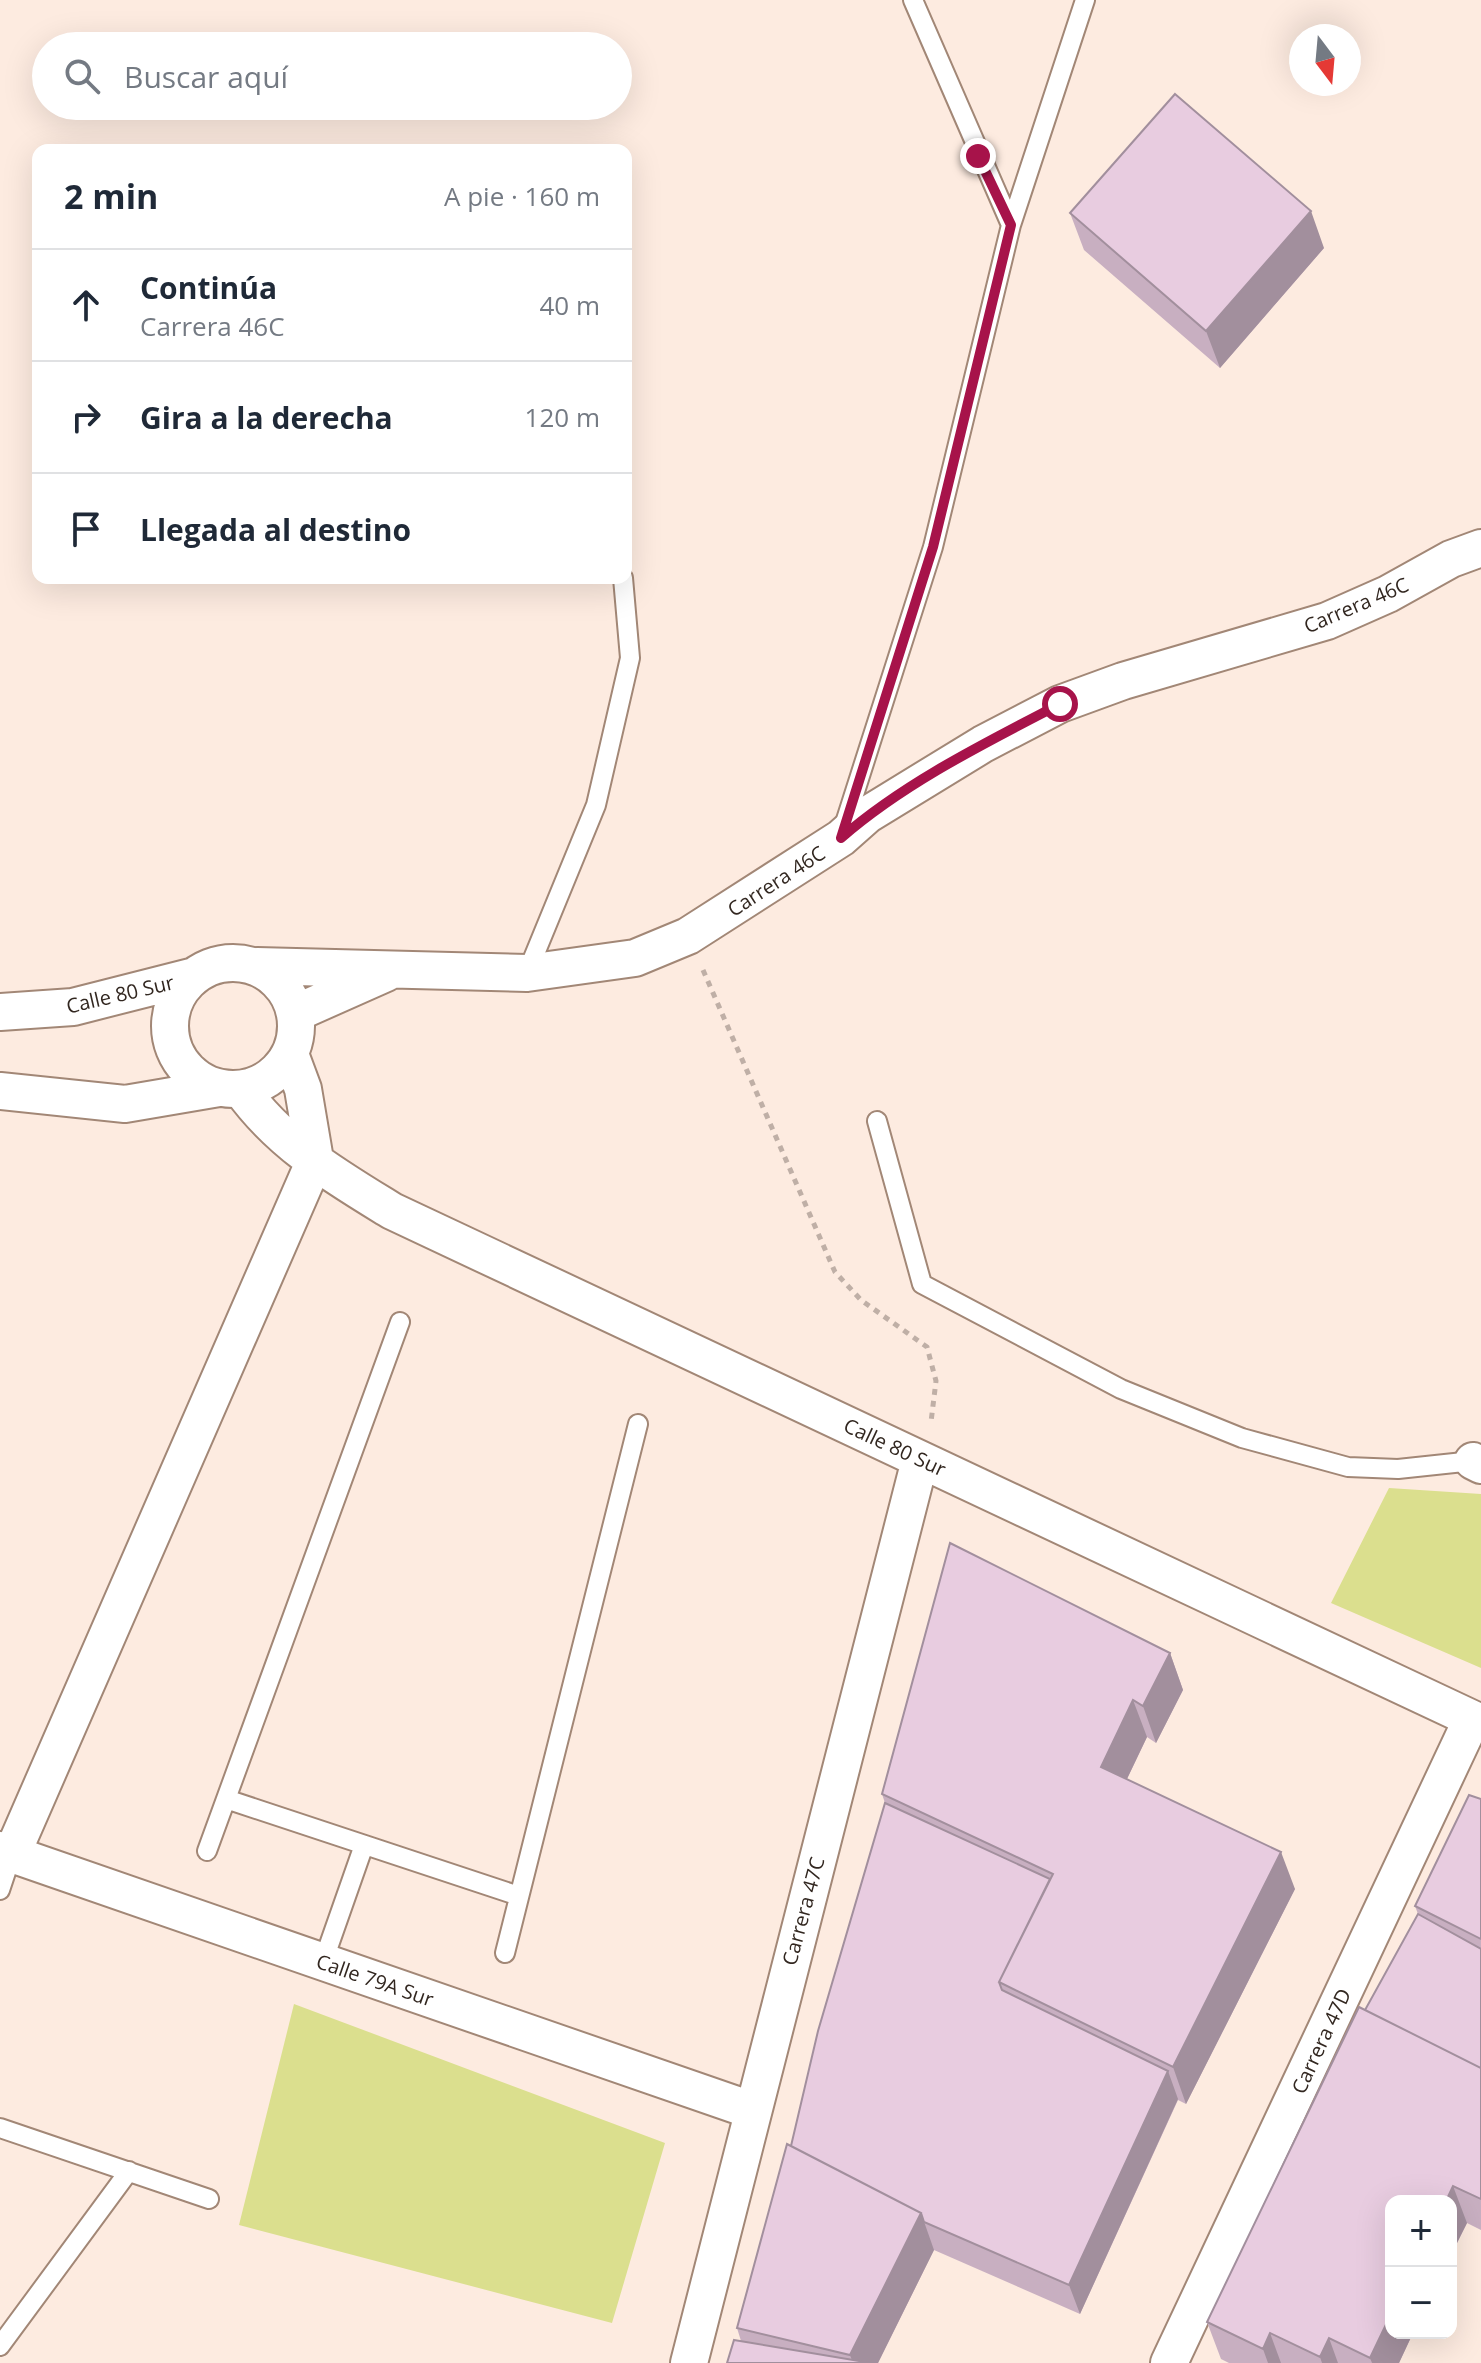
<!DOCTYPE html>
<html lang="es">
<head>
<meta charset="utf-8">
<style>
	body { margin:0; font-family:"Open Sans",sans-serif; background:#f6f6f7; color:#1f2937 }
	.controls { position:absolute; right:24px; bottom:24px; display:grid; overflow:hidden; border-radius:16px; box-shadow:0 8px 32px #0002 }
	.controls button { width:72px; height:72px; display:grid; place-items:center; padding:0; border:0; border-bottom:2px solid #e0e1e3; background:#fff; color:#1f2937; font:40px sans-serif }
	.compass { position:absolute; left:1289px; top:24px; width:72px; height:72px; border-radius:50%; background:#fff; box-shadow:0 8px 32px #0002; rotate:164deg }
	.stop { position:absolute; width:24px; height:24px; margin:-18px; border:6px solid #a7134a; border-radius:50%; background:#fff }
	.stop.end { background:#a7134a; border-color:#fff; box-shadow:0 2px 8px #0008 }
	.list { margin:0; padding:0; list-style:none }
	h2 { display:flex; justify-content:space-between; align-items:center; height:104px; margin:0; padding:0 32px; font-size:34px }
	h2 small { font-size:26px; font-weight:400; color:#747a83 }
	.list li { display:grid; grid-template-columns:52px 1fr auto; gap:24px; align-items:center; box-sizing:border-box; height:112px; padding:0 32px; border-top:2px solid #e0e1e3 }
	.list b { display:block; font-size:30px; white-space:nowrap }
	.list p { margin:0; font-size:26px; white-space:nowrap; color:#747a83 }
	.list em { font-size:26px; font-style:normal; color:#747a83 }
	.icon { flex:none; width:44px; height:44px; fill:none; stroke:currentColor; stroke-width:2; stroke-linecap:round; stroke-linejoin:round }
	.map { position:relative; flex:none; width:1481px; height:2363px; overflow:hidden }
	.search { position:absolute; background:#fff; box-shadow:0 8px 32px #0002; left:32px; top:32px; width:600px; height:88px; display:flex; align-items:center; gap:20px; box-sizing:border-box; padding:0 28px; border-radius:44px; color:#747a83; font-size:30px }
	.panel { position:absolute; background:#fff; box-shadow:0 8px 32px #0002; left:32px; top:144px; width:600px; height:440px; border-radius:16px }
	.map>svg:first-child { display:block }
	.green { fill:#dbdf8e }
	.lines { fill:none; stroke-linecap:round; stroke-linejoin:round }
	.lane-casing { stroke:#a28776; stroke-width:22 }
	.street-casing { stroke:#a28776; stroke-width:40 }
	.path { stroke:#bfafa6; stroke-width:5; stroke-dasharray:6 6; stroke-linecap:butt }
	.lane { stroke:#fff; stroke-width:18 }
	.street { stroke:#fff; stroke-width:36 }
	.wall { fill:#c8afc1 }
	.shaded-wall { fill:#a28f9d }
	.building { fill:#e8cce0; stroke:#a28f9d; stroke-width:2 }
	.route { stroke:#a7134a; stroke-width:10 }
	.labels { text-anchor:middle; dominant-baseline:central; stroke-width:6; stroke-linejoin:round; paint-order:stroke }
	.street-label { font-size:20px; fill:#322720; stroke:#fff }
</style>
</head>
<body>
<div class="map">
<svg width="1481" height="2363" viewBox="0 0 1481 2363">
	<rect width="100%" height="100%" fill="#fdebe0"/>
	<path class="green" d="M 1389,1488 L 1481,1494 L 1481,1668 L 1331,1603 Z
		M 294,2004 L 665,2143 L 612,2323 L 239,2225 Z"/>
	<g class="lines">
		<defs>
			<path id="lane" d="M 913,0 L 1011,225
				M 844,826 L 933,547 L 1011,225 L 1085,0
				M 527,973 L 596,805 L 630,658 L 623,578
				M 877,1121 L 922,1284 L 1121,1389 L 1242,1438 L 1348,1467 L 1398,1469 L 1473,1461
				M 226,1799 L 519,1896
				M 207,1851 L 400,1322
				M 0,1890 L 12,1854
				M 505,1953 L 638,1424
				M 323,1962 L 364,1845
				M 0,2128 L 209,2199
				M 0,2346 L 129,2171"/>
			<path id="street" d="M170 1026a63 63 0 1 1 126 0a63 63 0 1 1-126 0Z
				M 257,966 L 527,973 L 635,958 L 688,936 L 841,838 L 867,815 L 983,744 L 1060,704 L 1123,681 L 1327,621 L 1388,594 L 1451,559 L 1481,548
				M 0,1012 L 73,1007 L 191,977
				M 296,1013 L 386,973
				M 241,1089 C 280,1144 335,1176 392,1211 L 1481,1723
				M 0,1091 L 125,1104 L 219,1088
				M 1473,1461 L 1481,1465
				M 0,1850 L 751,2110
				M 12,1854 L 315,1160 L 303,1089 L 290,1054
				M 689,2363 L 920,1460
				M 1169,2363 L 1472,1719"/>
		</defs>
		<use href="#lane" class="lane-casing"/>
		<use href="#street" class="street-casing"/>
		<path class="path" d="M 703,970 L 835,1272 L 861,1300 L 927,1347 L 936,1381 L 931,1422"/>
		<use href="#lane" class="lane"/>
		<use href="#street" class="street"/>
	</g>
	<path class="wall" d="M 1070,213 L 1324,248 L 1220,368 L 1084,250 Z
		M 1170,1653 L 1183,1690 L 1156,1743 L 1147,1737 L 1127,1779 L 1295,1889 L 1186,2104 L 1178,2100 L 1080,2314 L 934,2250 L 878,2363 L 727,2363 L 741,2341 L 737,2328 L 791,2146 L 885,1803 L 882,1794 Z
		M 1481,1799 L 1481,2230 L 1467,2223 L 1451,2255 L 1451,2201 L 1391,2333 L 1413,2333 L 1399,2363 L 1229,2363 L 1221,2359 L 1207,2322 L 1418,1914 L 1415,1906 Z"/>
	<path class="shaded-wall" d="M 1311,211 L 1324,248 L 1220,368 L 1206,331 Z
		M 1170,1653 L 1183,1690 L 1156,1743 L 1143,1706 Z
		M 1133,1700 L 1147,1737 L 1115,1804 L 1101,1767 Z
		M 1281,1852 L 1295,1889 L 1186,2104 L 1173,2067 Z
		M 1168,2071 L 1178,2099 L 1080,2314 L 1069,2285 Z
		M 1453,2186 L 1467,2223 L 1451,2255 L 1451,2201 L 1446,2201 Z
		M 921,2213 L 934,2250 L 878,2363 L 853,2363 L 850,2355 Z
		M 1391,2314 L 1391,2333 L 1413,2333 L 1399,2363 L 1372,2363 L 1370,2358 Z
		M 1270,2333 L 1281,2363 L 1268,2363 L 1263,2349 Z
		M 1329,2338 L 1338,2363 L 1322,2363 L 1320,2357 Z"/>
	<path class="building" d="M 1175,94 L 1311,211 L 1206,331 L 1070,213 Z
		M 950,1543 L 1170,1653 L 1143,1706 L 1133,1700 L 1101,1767 L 1281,1852 L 1173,2067 L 999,1982 L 1053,1874 L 882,1794 Z
		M 1469,1795 L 1481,1799 L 1481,1939 L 1415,1906 Z
		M 885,1803 L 1050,1879 L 999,1982 L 1002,1990 L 1168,2071 L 1069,2285 L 924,2222 L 921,2213 L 791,2146 L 818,2031 Z
		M 1418,1914 L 1481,1949 L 1481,2068 L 1365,2010 Z
		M 1359,2007 L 1481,2068 L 1481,2199 L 1453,2186 L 1446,2201 L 1391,2201 L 1391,2314 L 1370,2358 L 1329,2338 L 1320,2357 L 1270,2333 L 1263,2349 L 1207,2322 Z
		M 787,2144 L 921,2213 L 850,2355 L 737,2328 Z
		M 734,2340 L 871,2363 L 727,2363 Z"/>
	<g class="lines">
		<path class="route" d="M 978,156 L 1011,225 L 933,547 L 841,838 C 904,783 985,743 1060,704"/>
	</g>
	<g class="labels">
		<g class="street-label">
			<text transform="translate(1356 605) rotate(-23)">Carrera 46C</text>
			<text transform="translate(776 881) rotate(-33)">Carrera 46C</text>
			<text transform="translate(120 994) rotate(-13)">Calle 80 Sur</text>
			<text transform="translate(895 1447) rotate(25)">Calle 80 Sur</text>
			<text transform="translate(803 1911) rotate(-75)">Carrera 47C</text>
			<text transform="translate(375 1980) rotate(19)">Calle 79A Sur</text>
			<text transform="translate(1321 2041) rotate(-65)">Carrera 47D</text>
		</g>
	</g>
</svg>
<div class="controls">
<button>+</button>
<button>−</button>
</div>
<svg class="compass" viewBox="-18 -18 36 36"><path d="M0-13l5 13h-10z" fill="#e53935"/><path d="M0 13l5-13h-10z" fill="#747a83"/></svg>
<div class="stop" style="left:1060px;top:704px"></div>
<div class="stop end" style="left:978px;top:156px"></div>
<div class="search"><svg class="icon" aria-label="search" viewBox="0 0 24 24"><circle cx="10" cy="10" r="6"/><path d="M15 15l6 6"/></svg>Buscar aquí</div>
<section class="panel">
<h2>2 min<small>A pie · 160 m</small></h2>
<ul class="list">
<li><svg class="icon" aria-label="ahead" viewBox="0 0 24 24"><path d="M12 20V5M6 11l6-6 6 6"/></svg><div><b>Continúa</b><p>Carrera 46C</p></div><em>40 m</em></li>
<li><svg class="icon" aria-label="right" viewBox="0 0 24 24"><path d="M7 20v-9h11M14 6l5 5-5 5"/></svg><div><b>Gira a la derecha</b></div><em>120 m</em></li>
<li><svg class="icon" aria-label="arrive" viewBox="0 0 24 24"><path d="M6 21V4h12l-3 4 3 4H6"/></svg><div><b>Llegada al destino</b></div></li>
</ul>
</section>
</div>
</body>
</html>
